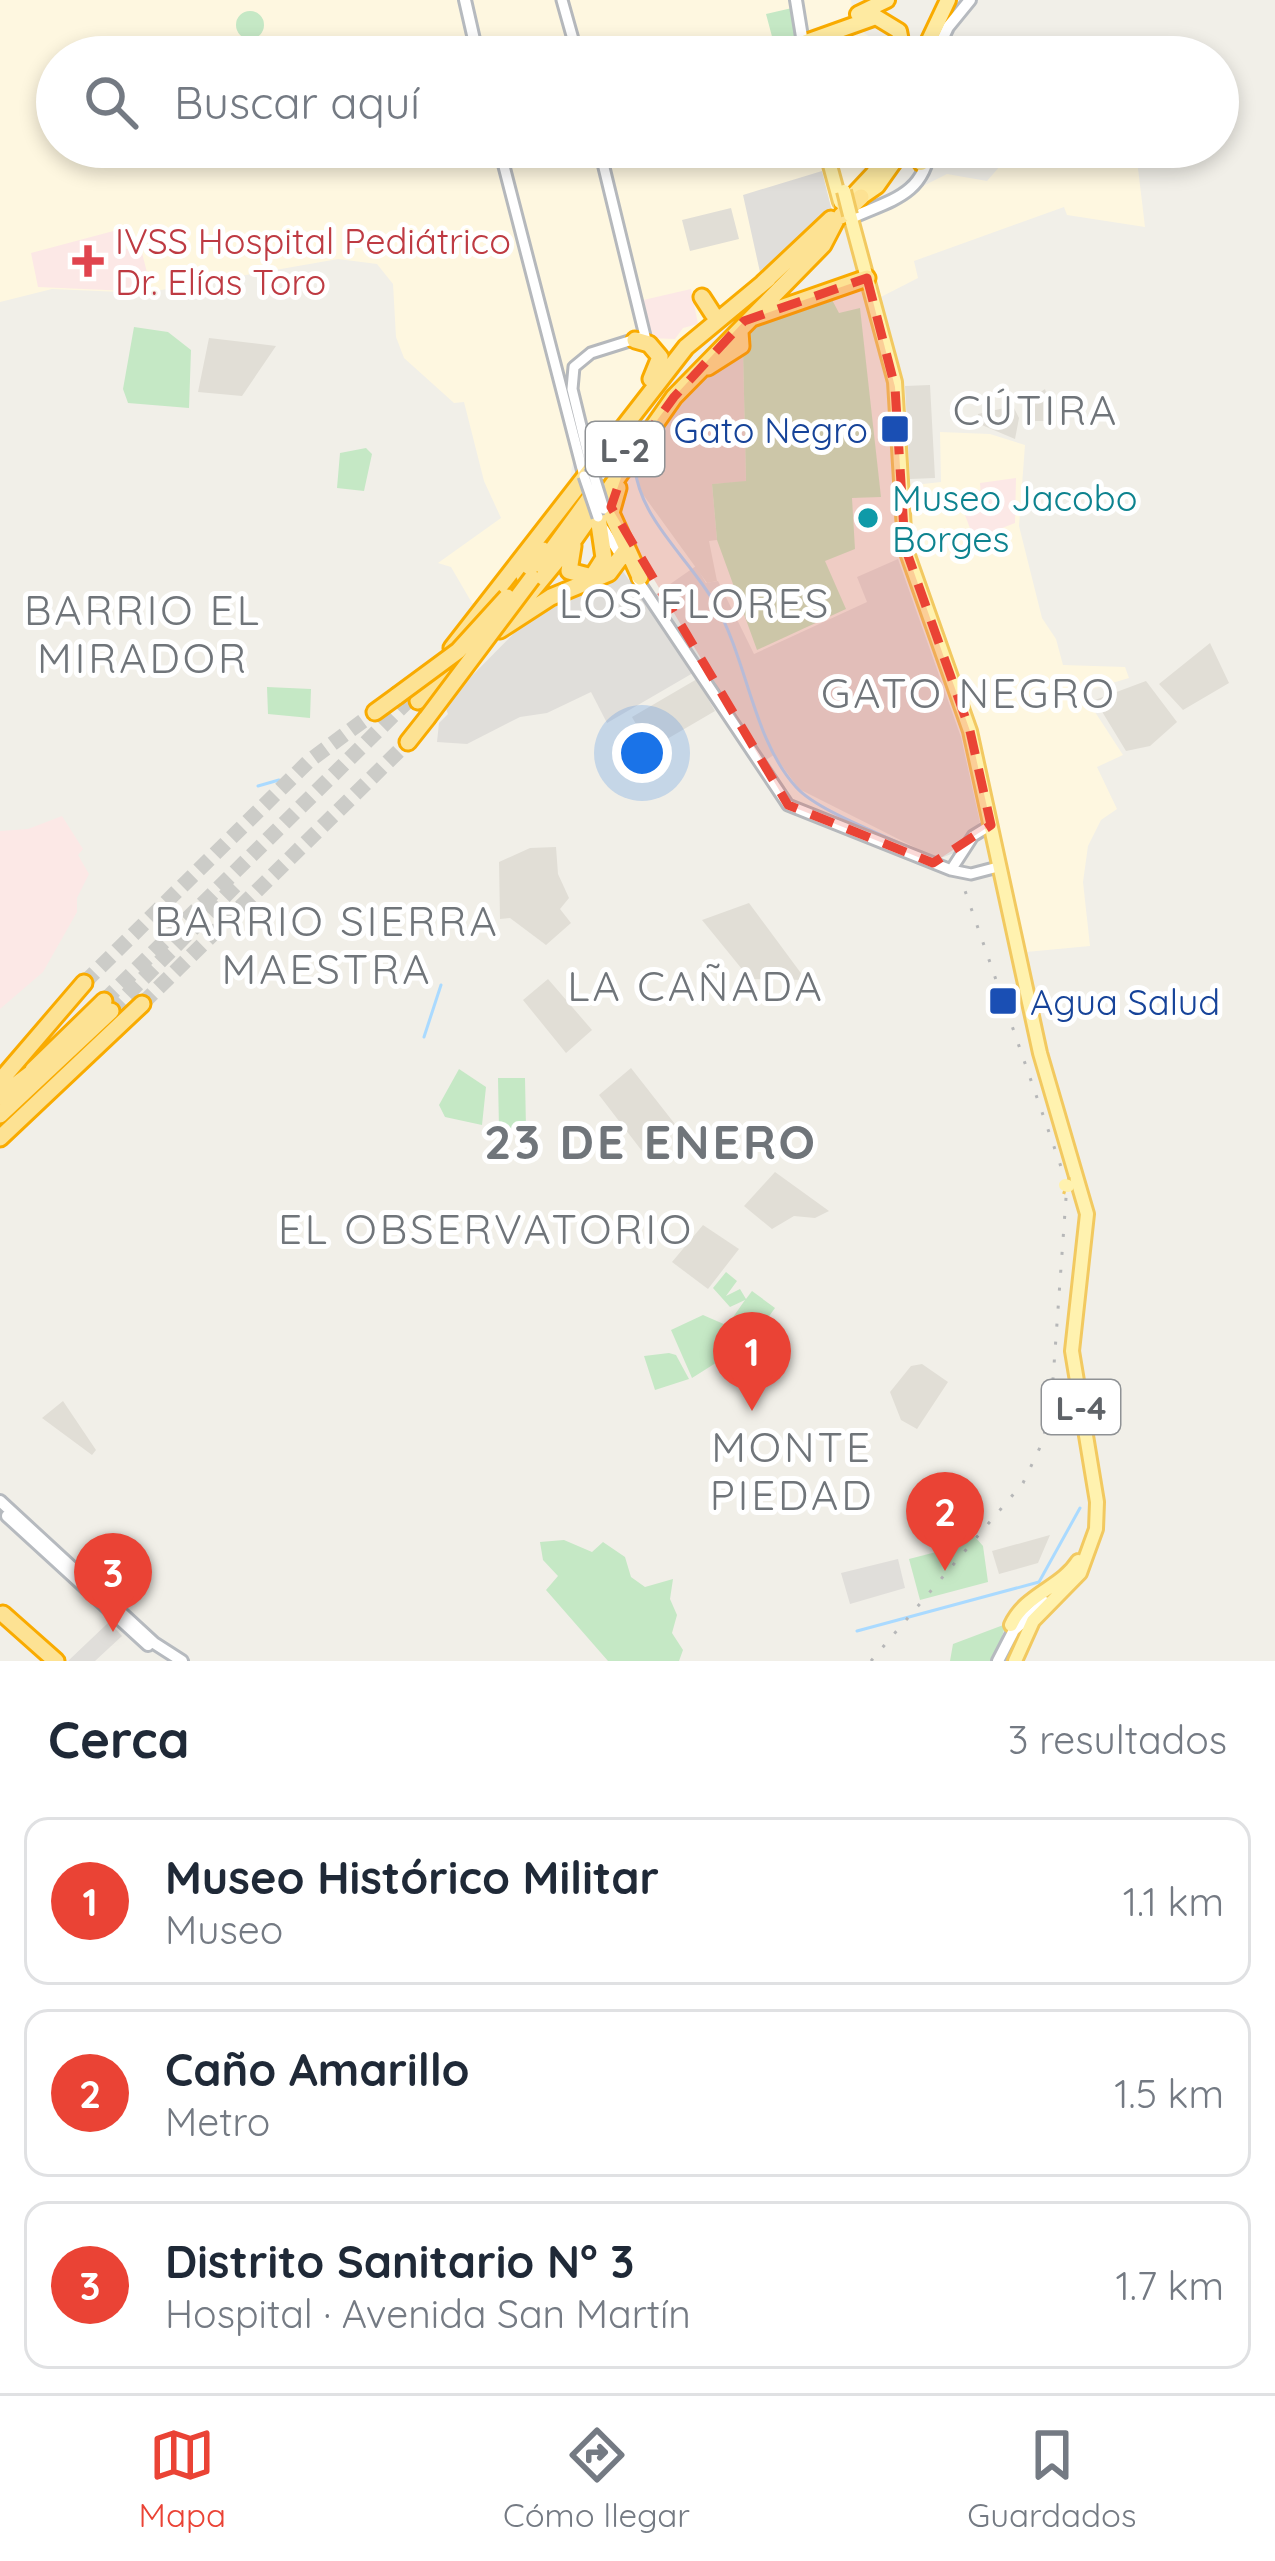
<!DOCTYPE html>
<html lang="es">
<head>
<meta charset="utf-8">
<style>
	body { margin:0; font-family:Quicksand,sans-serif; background:#f6f6f7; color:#1f2937 }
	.you { position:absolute; left:642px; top:753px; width:42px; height:42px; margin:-30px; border:9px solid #fff; border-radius:50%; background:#1a73e8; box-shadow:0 0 0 18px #1a73e833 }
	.badge { display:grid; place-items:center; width:78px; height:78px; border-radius:50%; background:#ea4335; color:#fff; font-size:39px; font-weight:700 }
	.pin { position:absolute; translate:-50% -99px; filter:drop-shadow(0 3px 6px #0008) }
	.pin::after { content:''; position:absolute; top:63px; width:42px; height:36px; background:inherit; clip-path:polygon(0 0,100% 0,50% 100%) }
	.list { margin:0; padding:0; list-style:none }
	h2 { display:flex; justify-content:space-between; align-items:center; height:156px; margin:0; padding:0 48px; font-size:51px }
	h2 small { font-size:39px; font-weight:400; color:#747a83 }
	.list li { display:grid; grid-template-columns:78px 1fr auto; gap:36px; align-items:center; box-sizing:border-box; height:168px; margin:0 24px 24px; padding:0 24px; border:3px solid #e0e1e3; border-radius:24px }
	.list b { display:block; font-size:45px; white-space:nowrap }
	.list p { margin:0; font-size:39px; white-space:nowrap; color:#747a83 }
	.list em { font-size:39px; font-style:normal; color:#747a83 }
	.icon { flex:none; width:66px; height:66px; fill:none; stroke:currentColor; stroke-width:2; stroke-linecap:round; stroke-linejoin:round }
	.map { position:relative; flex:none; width:1275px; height:1661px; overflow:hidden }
	.search { position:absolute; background:#fff; box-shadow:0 6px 18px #0003; left:36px; right:36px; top:36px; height:132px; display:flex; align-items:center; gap:30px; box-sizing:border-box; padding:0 42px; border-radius:66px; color:#747a83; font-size:45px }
	.sheet { height:732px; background:#fff }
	nav { display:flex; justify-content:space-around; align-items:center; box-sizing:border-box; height:168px; border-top:3px solid #e0e1e3; background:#fff; font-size:33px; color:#747a83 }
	nav a { display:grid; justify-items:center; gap:6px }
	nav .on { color:#ea4335 }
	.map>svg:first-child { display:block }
	.commercial { fill:#fef7e0 }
	.industrial { fill:#e0deda }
	.education { fill:#e1ded6 }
	.medical { fill:#fce8e6 }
	.green { fill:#c5e8c5 }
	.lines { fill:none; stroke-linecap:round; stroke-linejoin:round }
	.stream { stroke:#aadaff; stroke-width:3 }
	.motorway-tunnel { stroke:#ccccc8; stroke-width:15; stroke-dasharray:15 8; stroke-linecap:butt }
	.tertiary-casing { stroke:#b5b8bc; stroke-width:15 }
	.secondary-casing { stroke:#b6babf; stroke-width:16 }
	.primary-casing { stroke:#f2c960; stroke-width:18 }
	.trunk-casing { stroke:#f9ab00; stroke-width:20 }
	.motorway-casing { stroke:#f9ab00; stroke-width:21 }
	.tertiary { stroke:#fff; stroke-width:9 }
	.secondary { stroke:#fff; stroke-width:10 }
	.primary { stroke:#fff2af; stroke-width:12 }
	.trunk { stroke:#feeaa1; stroke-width:14 }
	.motorway { stroke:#fde293; stroke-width:15 }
	.rail { stroke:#b6b7b8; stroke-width:3; stroke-dasharray:3 15; stroke-linecap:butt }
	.tertiary-bridge-casing { stroke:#b5b8bc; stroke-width:15; stroke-linecap:butt }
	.primary-bridge-casing { stroke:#f2c960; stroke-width:18; stroke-linecap:butt }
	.motorway-bridge-casing { stroke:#f9ab00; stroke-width:21; stroke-linecap:butt }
	.tertiary-bridge { stroke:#fff; stroke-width:9 }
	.primary-bridge { stroke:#fff2af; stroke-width:12 }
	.motorway-bridge { stroke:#fde293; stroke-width:15 }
	.marked { fill:#ea4335; fill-opacity:0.2; stroke:#ea4335; stroke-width:9; stroke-dasharray:24 15; stroke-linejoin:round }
	.health-dot { fill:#e0444e; stroke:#fff; stroke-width:4.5 }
	.transit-dot { fill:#1a4fb4; stroke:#fff; stroke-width:4.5 }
	.culture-dot { fill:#0f9aa8; stroke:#fff; stroke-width:4.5 }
	.labels { text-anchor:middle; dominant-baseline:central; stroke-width:10; stroke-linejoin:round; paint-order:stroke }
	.shield { fill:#fff; stroke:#8f9295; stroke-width:3 }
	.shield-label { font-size:33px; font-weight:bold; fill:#5f6368 }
	.health-label { font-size:36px; fill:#be3a42; stroke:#fff; text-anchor:start }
	.transit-label { font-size:36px; fill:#164399; stroke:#fff; text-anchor:end }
	.culture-label { font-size:36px; fill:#0d838f; stroke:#fff; text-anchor:start }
	.quarter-label { font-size:42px; letter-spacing:3px; fill:#70757a; stroke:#fff }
	.district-label { font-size:48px; font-weight:bold; letter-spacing:3px; fill:#70757a; stroke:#fff }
</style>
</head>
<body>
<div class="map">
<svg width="1275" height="1661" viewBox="0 0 1275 1661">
	<rect width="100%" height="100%" fill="#f1efe8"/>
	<path class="commercial" d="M 0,0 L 851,0 L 855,27 L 873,39 L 875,57 L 57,57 L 57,147 L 871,149 L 850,195 L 665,364 L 657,365 L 594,459 L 573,462 L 570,479 L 542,523 L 478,604 L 472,603 L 451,567 L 438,563 L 501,518 L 484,481 L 464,402 L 454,403 L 404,358 L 396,337 L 393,284 L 377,264 L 338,259 L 144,293 L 52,289 L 0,302 Z
		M 1041,147 L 1095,147 L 1097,166 L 1137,160 L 1145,227 L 1067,215 L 1064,207 L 914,261 L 918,278 L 877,299 L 855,220 L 947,174 L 987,181 L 1007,158 Z
		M 940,432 L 990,434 L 1025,445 L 1019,526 L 1042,618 L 1056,639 L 1063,665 L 1125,667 L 1129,678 L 1082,692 L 1123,755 L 1097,767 L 1117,809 L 1101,820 L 1088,846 L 1083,882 L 1090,946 L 1026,952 L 908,538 L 905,486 L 941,482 Z"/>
	<path class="industrial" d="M 822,171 L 832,211 L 766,272 L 760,272 L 743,195 Z
		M 898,559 L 961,737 L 980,822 L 954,853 L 938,859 L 799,789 L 774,755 L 764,761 L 653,596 L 696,566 L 706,583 L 718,581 L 754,654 L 867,602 L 857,577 Z
		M 622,570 L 693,673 L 607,723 L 591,692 L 547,713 L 520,717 L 467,744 L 437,742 L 439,723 L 448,714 L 444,704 L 523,624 Z
		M 898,1559 L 905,1588 L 850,1604 L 841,1573 Z
		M 109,1622 L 122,1636 L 95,1661 L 68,1661 Z"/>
	<path class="education" d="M 731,208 L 739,239 L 690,251 L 682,220 Z
		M 209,338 L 276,346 L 242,396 L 198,392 Z
		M 743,351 L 746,482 L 712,484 L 717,540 L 709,541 L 717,581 L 707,583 L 639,489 L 636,462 L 696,379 Z
		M 930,385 L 935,478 L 910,479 L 905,386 Z
		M 1045,389 L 1055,421 L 1030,421 L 1023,404 Z
		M 1013,406 L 1019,418 L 1015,439 L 977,423 L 978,414 Z
		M 1210,643 L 1229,683 L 1183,710 L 1159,684 Z
		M 697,679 L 715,711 L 650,749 L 632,717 Z
		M 1146,681 L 1177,722 L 1150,746 L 1126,751 L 1095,700 Z
		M 556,847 L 558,874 L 569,898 L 560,909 L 571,923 L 546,945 L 510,918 L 500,919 L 499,862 L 530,848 Z
		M 749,903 L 806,980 L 750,979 L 702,920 Z
		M 548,979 L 592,1030 L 566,1053 L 523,1000 Z
		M 631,1068 L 678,1128 L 642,1151 L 599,1095 Z
		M 775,1172 L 829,1211 L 815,1218 L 794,1216 L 772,1229 L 744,1206 Z
		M 703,1225 L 739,1249 L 708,1289 L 672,1262 Z
		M 922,1364 L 948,1382 L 917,1429 L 901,1420 L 890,1392 L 911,1366 Z
		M 63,1401 L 96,1450 L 92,1455 L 42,1418 Z
		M 1050,1535 L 1038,1563 L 999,1574 L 992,1551 Z"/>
	<path class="medical" d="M 121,229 L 126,249 L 140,245 L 152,292 L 38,287 L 31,253 Z
		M 691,289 L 698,324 L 683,328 L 675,339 L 648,338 L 639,301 Z
		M 1016,478 L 1015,523 L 974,539 L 965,515 L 982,510 L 980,483 Z
		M 62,816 L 83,849 L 78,855 L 89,874 L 77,898 L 77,912 L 43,972 L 0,1009 L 0,831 L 28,829 Z"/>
	<path class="green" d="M 792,8 L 800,37 L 774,44 L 766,14 Z
		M236 25a14 14 0 1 1 28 0a14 14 0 1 1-28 0Z
		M 829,294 L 839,313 L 860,308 L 881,497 L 852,498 L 855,549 L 825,561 L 846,609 L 757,650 L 717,540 L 712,484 L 746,481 L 743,351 L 750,325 Z
		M 134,327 L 168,332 L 191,350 L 189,408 L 128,403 L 123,389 Z
		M 366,448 L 372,454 L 364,491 L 337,488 L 340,453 Z
		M 267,687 L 311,689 L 310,718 L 268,714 Z
		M 459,1069 L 486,1087 L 482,1125 L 445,1117 L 439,1105 Z
		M 498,1078 L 525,1078 L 526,1129 L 499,1129 Z
		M 726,1272 L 737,1281 L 726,1296 L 740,1289 L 746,1299 L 752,1291 L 775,1308 L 752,1340 L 729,1323 L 745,1300 L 730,1307 L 713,1288 Z
		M 703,1315 L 726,1325 L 738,1349 L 692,1378 L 671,1330 Z
		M 669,1353 L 676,1355 L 689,1379 L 655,1390 L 644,1356 Z
		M 969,1530 L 983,1546 L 988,1582 L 920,1600 L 909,1559 L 940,1551 Z
		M 564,1540 L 592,1552 L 603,1542 L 625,1557 L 631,1577 L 645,1587 L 673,1579 L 670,1599 L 677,1615 L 672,1633 L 683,1650 L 679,1661 L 608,1661 L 546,1590 L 558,1576 L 543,1560 L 540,1542 Z
		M 1006,1624 L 994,1661 L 950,1661 L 953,1644 Z"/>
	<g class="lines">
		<path class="stream" d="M 635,469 C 641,520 689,559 714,602 C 748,660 752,738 796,787 C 817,811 887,836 918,852
			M 258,786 L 279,780
			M 424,1037 L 441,985
			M 857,1631 L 1039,1582 L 1080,1508"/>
		<path class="motorway-tunnel" d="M 84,983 L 309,761 L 375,712
			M 104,1001 L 414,695
			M 142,1004 L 408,742
			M 111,1011 L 236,885"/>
		<defs>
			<path id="tertiary" d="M 562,0 L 578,57
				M 499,147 L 584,476
				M 591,467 L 572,389 L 574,367 L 591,353 L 645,336 L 599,147
				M 604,529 L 623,560
				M 637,579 L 788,805 L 951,870 L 971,874 L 994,868
				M 951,870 L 973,836 L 991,825"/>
			<path id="secondary" d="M 465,0 L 478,57
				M 749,57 L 803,43 L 796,0
				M 934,57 L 948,27 L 970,0
				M 851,218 C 890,200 924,196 930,147
				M 0,1501 L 154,1643 L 182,1661
				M 7,1516 L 148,1645
				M 93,1585 L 93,1566
				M 998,1661 L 1014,1630 L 1045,1602"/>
			<path id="primary" d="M 802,57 L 806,42 L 809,57
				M 825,147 L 840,202
				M 850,215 L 895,382 L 905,547 L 970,731 L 1040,1053 L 1087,1214 L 1072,1351 L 1097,1502 L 1096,1529 L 1080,1573 L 1033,1621 L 1015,1661
				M 1011,1625 C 1025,1594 1061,1588 1078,1561"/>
			<path id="trunk" d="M 858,14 L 887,0
				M 806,42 L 876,17 L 899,31 L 904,57
				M 921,57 L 948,0
				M 861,197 L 877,186 L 901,152 L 915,151 L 921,163
				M 844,205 L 874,173 L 887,147"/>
			<path id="motorway" d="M 841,216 L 861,197
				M 763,283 L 831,219
				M 702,297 L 713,314
				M 752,318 L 867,278
				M 635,340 L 649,344 L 660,357 L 651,379
				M 708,367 L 741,346 L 740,332
				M 618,488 L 611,513 L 640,577
				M 573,546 L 569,571 L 592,577 L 604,558 L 598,517
				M 541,565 L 597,488
				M 524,576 L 543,550
				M 513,614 L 573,541 L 674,397 L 823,245 L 836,220
				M 500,630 L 551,597 L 609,573 L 626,550
				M 452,648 L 686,347 L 768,279
				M 418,701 L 467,661
				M 375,712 L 397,696
				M 408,742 L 427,718
				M 33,1070 L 104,1001
				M 0,1081 L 84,983
				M 0,1097 L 30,1074
				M 0,1115 L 111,1011
				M 0,1138 L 142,1004
				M 3,1614 L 56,1661"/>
		</defs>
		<use href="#tertiary" class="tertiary-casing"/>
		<use href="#secondary" class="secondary-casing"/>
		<use href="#primary" class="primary-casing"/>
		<use href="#trunk" class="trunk-casing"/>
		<use href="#motorway" class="motorway-casing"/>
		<use href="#tertiary" class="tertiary"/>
		<use href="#secondary" class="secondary"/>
		<use href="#primary" class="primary"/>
		<use href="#trunk" class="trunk"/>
		<use href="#motorway" class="motorway"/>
		<path class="rail" d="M 871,1661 L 1023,1483 L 1043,1441 L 1052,1393 L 1067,1184 L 962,882"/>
		<defs>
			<path id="tertiary-bridge" d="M 591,467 L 604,509
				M 584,476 L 598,517"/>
			<path id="primary-bridge" d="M 844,191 L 850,215
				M 1065,1185 L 1068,1186"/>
			<path id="motorway-bridge" d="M 397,696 L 458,651 L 507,597
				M 427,718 L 532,578"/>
		</defs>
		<use href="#tertiary-bridge" class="tertiary-bridge-casing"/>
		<use href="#primary-bridge" class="primary-bridge-casing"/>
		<use href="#motorway-bridge" class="motorway-bridge-casing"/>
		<use href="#tertiary-bridge" class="tertiary-bridge"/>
		<use href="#primary-bridge" class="primary-bridge"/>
		<use href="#motorway-bridge" class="motorway-bridge"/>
	</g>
	<path class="marked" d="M 867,278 L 895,387 L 905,547 L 970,731 L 991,825 L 933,863 L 788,805 L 611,507 L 626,463 L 674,397 L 744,321 Z"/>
	<path class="health-dot" d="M82 243h12v12h12v12h-12v12h-12v-12h-12v-12h12z"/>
	<g class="transit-dot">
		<rect x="880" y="414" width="30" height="30" rx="6"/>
		<rect x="988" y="986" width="30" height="30" rx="6"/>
	</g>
	<circle class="culture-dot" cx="868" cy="518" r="12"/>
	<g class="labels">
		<g class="shield">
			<rect x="586" y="422" width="78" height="54" rx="9"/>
			<rect x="1042" y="1380" width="78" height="54" rx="9"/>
		</g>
		<g class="shield-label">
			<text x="625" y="449">L-2</text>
			<text x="1081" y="1407">L-4</text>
		</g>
		<g class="health-label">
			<text x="115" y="240">IVSS Hospital Pediátrico<tspan x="115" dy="41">Dr. Elías Toro</tspan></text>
		</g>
		<g class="transit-label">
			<text x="868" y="429">Gato Negro</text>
			<text x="1030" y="1001" text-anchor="start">Agua Salud</text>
		</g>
		<g class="culture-label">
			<text x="892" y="497">Museo Jacobo<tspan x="892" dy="41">Borges</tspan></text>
		</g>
		<g class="quarter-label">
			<text x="1036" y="409">CÚTIRA</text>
			<text x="695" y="602">LOS FLORES</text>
			<text x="143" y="609">BARRIO EL<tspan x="143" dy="48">MIRADOR</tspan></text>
			<text x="969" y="692">GATO NEGRO</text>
			<text x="327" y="920">BARRIO SIERRA<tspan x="327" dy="48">MAESTRA</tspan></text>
			<text x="696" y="985">LA CAÑADA</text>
			<text x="486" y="1228">EL OBSERVATORIO</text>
			<text x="792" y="1446">MONTE<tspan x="792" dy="48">PIEDAD</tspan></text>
		</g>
		<g class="district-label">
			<text x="651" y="1141">23 DE ENERO</text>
		</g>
	</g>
</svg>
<div class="you"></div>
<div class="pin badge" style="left:752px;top:1411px">1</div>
<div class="pin badge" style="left:945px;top:1571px">2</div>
<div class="pin badge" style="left:113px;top:1632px">3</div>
<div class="search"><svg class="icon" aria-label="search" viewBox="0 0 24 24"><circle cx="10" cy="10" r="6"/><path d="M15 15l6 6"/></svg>Buscar aquí</div>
</div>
<section class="sheet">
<h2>Cerca<small>3 resultados</small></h2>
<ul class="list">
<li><span class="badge">1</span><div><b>Museo Histórico Militar</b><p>Museo</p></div><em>1.1 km</em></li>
<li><span class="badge">2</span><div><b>Caño Amarillo</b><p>Metro</p></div><em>1.5 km</em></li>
<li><span class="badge">3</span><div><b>Distrito Sanitario N° 3</b><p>Hospital · Avenida San Martín</p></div><em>1.7 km</em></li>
</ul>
</section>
<nav>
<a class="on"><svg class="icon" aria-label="map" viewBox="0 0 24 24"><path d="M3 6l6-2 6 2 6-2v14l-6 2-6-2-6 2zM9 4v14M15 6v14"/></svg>Mapa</a>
<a><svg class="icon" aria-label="directions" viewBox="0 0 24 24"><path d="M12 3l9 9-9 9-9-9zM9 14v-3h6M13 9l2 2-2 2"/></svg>Cómo llegar</a>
<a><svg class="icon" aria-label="saved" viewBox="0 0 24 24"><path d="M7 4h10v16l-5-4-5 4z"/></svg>Guardados</a>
</nav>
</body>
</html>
